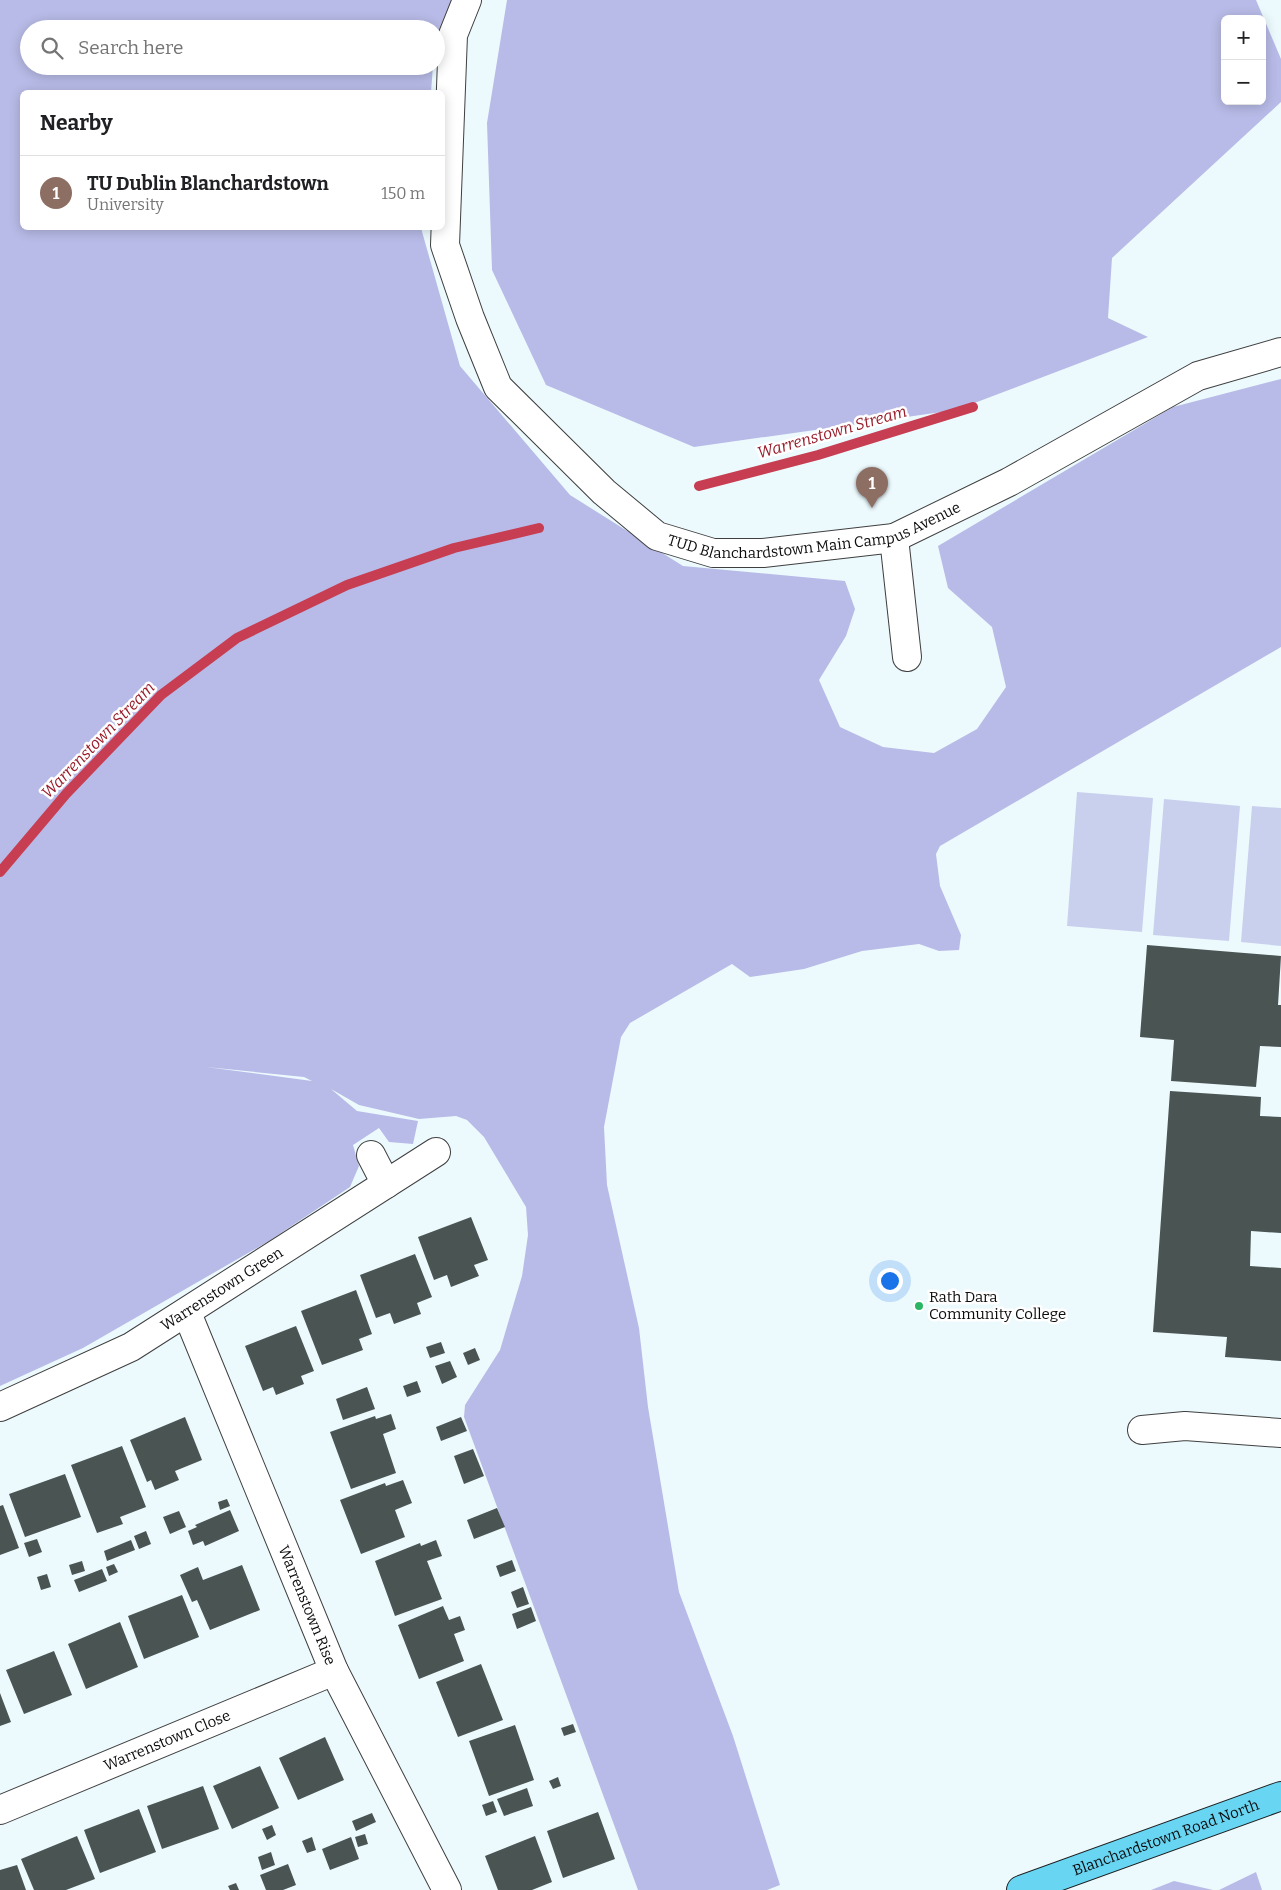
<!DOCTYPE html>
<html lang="en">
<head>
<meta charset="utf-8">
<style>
	body { margin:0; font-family:Bitter,serif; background:#f2f2f2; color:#202124 }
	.controls { position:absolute; right:15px; top:15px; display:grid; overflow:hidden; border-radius:8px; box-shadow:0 2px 12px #0003 }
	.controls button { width:45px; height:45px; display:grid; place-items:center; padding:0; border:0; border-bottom:1px solid #e0e0e0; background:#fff; color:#202124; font:25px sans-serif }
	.you { position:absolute; left:889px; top:1280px; width:18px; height:18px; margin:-12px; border:4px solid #fff; border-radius:50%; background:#1a73e8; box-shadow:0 0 0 8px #1a73e833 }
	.badge { display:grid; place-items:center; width:32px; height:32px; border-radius:50%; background:#ea580c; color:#fff; font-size:16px; font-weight:700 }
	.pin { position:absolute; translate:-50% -41px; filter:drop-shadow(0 1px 2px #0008) }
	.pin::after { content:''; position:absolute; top:26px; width:18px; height:15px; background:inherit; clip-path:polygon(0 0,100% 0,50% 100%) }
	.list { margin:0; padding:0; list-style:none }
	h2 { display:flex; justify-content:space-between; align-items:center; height:65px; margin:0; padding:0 20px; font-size:21px }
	h2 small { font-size:16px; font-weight:400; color:#757577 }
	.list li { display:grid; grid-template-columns:32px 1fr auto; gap:15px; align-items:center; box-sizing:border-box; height:75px; padding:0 20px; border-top:1px solid #e0e0e0 }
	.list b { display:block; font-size:19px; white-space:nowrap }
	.list p { margin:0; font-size:16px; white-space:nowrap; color:#757577 }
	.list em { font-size:16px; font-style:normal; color:#757577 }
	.icon { flex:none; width:28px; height:28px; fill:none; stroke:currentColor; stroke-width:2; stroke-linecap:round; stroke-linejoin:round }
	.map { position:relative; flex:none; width:1281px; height:1890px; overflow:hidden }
	.search { position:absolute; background:#fff; box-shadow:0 2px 12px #0003; left:20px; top:20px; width:425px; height:55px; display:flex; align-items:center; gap:12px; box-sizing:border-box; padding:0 18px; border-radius:28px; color:#757577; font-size:19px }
	.panel { position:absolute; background:#fff; box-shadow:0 2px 12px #0003; left:20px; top:90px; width:425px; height:140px; border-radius:8px }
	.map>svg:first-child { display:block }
	.green { fill:#b8bbe7; fill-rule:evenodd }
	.pitch { fill:#c9d0ee }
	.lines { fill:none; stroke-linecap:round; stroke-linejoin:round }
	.stream { stroke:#c73d51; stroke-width:10 }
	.building { fill:#495453 }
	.minor-casing { stroke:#3f3f3f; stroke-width:30 }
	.major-casing { stroke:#1d1d1d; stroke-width:30 }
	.minor { stroke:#fff; stroke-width:28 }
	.major { stroke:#68d5f3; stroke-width:28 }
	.poi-dot { fill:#2ab664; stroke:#fff; stroke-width:2 }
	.labels { text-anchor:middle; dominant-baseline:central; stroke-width:5; stroke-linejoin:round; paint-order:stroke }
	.street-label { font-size:15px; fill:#0c0c0c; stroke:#fff }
	.poi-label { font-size:15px; fill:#0c0c0c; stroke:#fff; text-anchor:start }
	.water-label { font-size:16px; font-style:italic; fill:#981b28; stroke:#fff }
</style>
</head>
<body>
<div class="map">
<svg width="1281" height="1890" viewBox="0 0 1281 1890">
	<rect width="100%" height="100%" fill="#ecfafe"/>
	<path class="green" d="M 0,0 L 452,0 L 436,40 L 436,29 L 29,29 L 29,66 L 433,66 L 431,92 L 22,92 L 22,228 L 421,228 L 460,366 L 570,495 L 683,566 L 845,581 L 855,609 L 846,636 L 819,680 L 840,727 L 883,747 L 934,753 L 977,729 L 1006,687 L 992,627 L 948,588 L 938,546 L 1173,407 L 1281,379 L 1281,647 L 940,846 L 936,854 L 940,886 L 961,935 L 959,950 L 939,951 L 919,944 L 862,951 L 804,969 L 750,977 L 732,964 L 630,1023 L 621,1037 L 604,1127 L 607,1185 L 639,1328 L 648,1407 L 679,1592 L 733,1736 L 780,1885 L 767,1890 L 638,1890 L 464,1417 L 465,1405 L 500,1350 L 522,1276 L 528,1235 L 526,1207 L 484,1137 L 467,1120 L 456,1116 L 419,1119 L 359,1105 L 331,1089 L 357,1111 L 418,1121 L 413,1144 L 389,1142 L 379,1128 L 353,1145 L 359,1166 L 350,1187 L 269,1241 L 83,1348 L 0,1386 ZM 206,1067 L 304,1077 L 312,1081 Z
		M 507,0 L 1256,0 L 1281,59 L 1281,102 L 1112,258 L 1108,318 L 1148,337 L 956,410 L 694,447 L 546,385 L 492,270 L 487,123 ZM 1225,19 L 1262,19 L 1262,101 L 1225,101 Z
		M 1256,1872 L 1262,1890 L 1219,1890 Z
		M 1174,1881 L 1213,1890 L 1151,1890 Z"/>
	<path class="pitch" d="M 1077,792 L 1153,798 L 1142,932 L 1067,926 Z
		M 1164,799 L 1240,806 L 1229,941 L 1153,935 Z
		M 1252,806 L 1281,808 L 1281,946 L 1241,942 Z"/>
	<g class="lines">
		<path class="stream" d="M 699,486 L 818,455 L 973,407
			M 0,872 L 66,794 L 161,695 L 237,638 L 347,585 L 454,548 L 539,528"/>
	</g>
	<path class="building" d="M 1147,945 L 1281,956 L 1278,1005 L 1281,1005 L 1281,1047 L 1260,1046 L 1256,1087 L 1171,1081 L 1174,1040 L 1140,1037 Z
		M 1170,1091 L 1261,1097 L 1260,1116 L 1281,1117 L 1281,1233 L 1251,1231 L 1250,1266 L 1281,1268 L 1281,1361 L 1225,1357 L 1227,1337 L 1153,1332 Z
		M 471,1217 L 488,1260 L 474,1265 L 479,1276 L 451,1287 L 447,1275 L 434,1280 L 418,1237 Z
		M 415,1254 L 432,1297 L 417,1303 L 421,1314 L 394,1324 L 390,1313 L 376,1318 L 360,1275 Z
		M 356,1290 L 372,1334 L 359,1339 L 363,1350 L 322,1365 L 301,1311 Z
		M 296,1326 L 314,1371 L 301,1376 L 304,1384 L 276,1395 L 273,1387 L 263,1391 L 245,1346 Z
		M 441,1342 L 445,1353 L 430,1358 L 426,1347 Z
		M 475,1348 L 480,1360 L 468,1365 L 463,1353 Z
		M 450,1361 L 457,1377 L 442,1384 L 435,1366 Z
		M 417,1381 L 421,1392 L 407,1397 L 403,1386 Z
		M 367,1387 L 375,1409 L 343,1420 L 336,1399 Z
		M 391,1414 L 396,1429 L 383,1434 L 396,1473 L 351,1489 L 330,1432 L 375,1416 L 376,1419 Z
		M 185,1417 L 202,1460 L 175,1471 L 179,1480 L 155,1490 L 151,1480 L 147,1482 L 130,1440 Z
		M 461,1417 L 467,1431 L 441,1441 L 436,1427 Z
		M 122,1446 L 146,1507 L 120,1517 L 123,1524 L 97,1533 L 71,1465 Z
		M 473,1449 L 484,1476 L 464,1484 L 454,1456 Z
		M 65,1474 L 81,1517 L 25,1537 L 9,1494 Z
		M 403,1480 L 412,1503 L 395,1510 L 405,1537 L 361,1554 L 340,1500 L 385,1483 L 386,1486 Z
		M 227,1499 L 230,1506 L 220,1510 L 218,1502 Z
		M 3,1505 L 19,1548 L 0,1555 L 0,1506 Z
		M 497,1508 L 505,1527 L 474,1539 L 467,1520 Z
		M 230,1510 L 239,1531 L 205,1546 L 203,1541 L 193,1545 L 188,1531 L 197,1527 L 195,1525 Z
		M 179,1511 L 186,1527 L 170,1534 L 163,1517 Z
		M 146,1531 L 151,1544 L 139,1549 L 134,1536 Z
		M 37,1539 L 42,1552 L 29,1557 L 24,1543 Z
		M 131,1540 L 135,1550 L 107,1561 L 104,1551 Z
		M 436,1540 L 442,1556 L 427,1561 L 442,1599 L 395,1616 L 375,1561 L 420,1543 L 421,1546 Z
		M 512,1560 L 516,1571 L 500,1577 L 496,1566 Z
		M 82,1561 L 85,1571 L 72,1575 L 69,1565 Z
		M 114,1564 L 118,1572 L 109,1576 L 106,1567 Z
		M 242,1565 L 260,1610 L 210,1630 L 197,1600 L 192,1602 L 180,1575 L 198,1567 L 203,1580 Z
		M 102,1569 L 107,1581 L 79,1592 L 74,1580 Z
		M 47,1574 L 51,1587 L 41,1590 L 37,1577 Z
		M 523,1587 L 529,1604 L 517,1608 L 511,1592 Z
		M 182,1595 L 199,1637 L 144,1659 L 128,1616 Z
		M 443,1606 L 449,1620 L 460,1616 L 465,1630 L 454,1634 L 464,1661 L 419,1679 L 398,1625 Z
		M 531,1607 L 536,1621 L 517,1629 L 512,1614 Z
		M 120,1622 L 138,1667 L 86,1689 L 68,1644 Z
		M 54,1651 L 72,1695 L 24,1714 L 6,1670 Z
		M 481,1664 L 503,1720 L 458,1737 L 436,1682 Z
		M 0,1693 L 11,1722 L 0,1726 Z
		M 573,1724 L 576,1732 L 564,1736 L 561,1728 Z
		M 515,1725 L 534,1780 L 489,1796 L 469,1741 Z
		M 325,1737 L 344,1780 L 298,1800 L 279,1758 Z
		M 260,1766 L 279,1808 L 232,1829 L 213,1786 Z
		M 558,1777 L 561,1786 L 553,1789 L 549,1781 Z
		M 203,1786 L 219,1829 L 162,1849 L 147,1806 Z
		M 527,1788 L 533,1806 L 504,1816 L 497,1799 Z
		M 493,1801 L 497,1812 L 486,1816 L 482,1805 Z
		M 139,1809 L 156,1852 L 100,1873 L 84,1830 Z
		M 598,1812 L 615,1859 L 563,1878 L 547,1831 Z
		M 372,1813 L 376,1822 L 356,1831 L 352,1821 Z
		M 272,1825 L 276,1835 L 267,1840 L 262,1829 Z
		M 365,1834 L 368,1844 L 358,1847 L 355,1837 Z
		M 77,1836 L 95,1879 L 66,1890 L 34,1890 L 21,1859 Z
		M 535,1836 L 552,1882 L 532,1890 L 498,1890 L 485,1856 Z
		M 312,1837 L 316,1850 L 307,1853 L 302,1841 Z
		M 351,1837 L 359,1859 L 330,1870 L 322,1849 Z
		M 271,1852 L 275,1865 L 262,1870 L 258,1857 Z
		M 288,1864 L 296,1885 L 283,1890 L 266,1890 L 260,1875 Z
		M 17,1865 L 26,1890 L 0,1890 L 0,1870 Z
		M 236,1883 L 239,1890 L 230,1890 L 228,1886 Z"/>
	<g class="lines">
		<defs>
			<g id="minor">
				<path id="s1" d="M 467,0 L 453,35 L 445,245 L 470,318 L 498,387 L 604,492 L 657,536 L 713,553 L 763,553 L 894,538 L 1009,482 L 1198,376 L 1281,352"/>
				<path d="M 894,538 L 907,657"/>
				<path d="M 371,1155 L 386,1184"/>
				<path id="s2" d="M 187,1313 L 334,1671 L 447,1890"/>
				<path id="s3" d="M 0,1407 L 131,1347 L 436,1152"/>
				<path d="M 1142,1430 L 1185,1426 L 1281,1433"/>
				<path id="s4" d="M 0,1810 L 334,1671"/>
			</g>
			<g id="major">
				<path id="s5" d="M 1021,1890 L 1281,1796"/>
			</g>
		</defs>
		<use href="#minor" class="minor-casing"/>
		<use href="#major" class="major-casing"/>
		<use href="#minor" class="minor"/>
		<use href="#major" class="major"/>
	</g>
	<circle class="poi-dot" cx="919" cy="1306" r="5"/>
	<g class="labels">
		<g class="street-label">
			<text stroke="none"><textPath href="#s1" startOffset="780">TUD Blanchardstown Main Campus Avenue</textPath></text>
			<text stroke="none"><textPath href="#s3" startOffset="252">Warrenstown Green</textPath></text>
			<text stroke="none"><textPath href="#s2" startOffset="316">Warrenstown Rise</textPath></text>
			<text stroke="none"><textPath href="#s4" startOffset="181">Warrenstown Close</textPath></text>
			<text stroke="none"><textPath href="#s5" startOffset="154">Blanchardstown Road North</textPath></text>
		</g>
		<g class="poi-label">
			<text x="929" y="1297">Rath Dara<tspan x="929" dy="17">Community College</tspan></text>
		</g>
		<g class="water-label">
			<text transform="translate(832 432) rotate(-16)">Warrenstown Stream</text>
			<text transform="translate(98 740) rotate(-46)">Warrenstown Stream</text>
		</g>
	</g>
</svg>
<div class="controls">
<button>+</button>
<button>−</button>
</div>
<div class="you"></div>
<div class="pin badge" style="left:872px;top:508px;background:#8d6e63">1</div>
<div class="search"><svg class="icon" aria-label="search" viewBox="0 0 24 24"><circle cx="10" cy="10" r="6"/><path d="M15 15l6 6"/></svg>Search here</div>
<section class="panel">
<h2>Nearby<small></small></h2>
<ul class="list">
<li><span class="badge" style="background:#8d6e63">1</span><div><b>TU Dublin Blanchardstown</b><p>University</p></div><em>150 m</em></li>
</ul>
</section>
</div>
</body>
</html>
